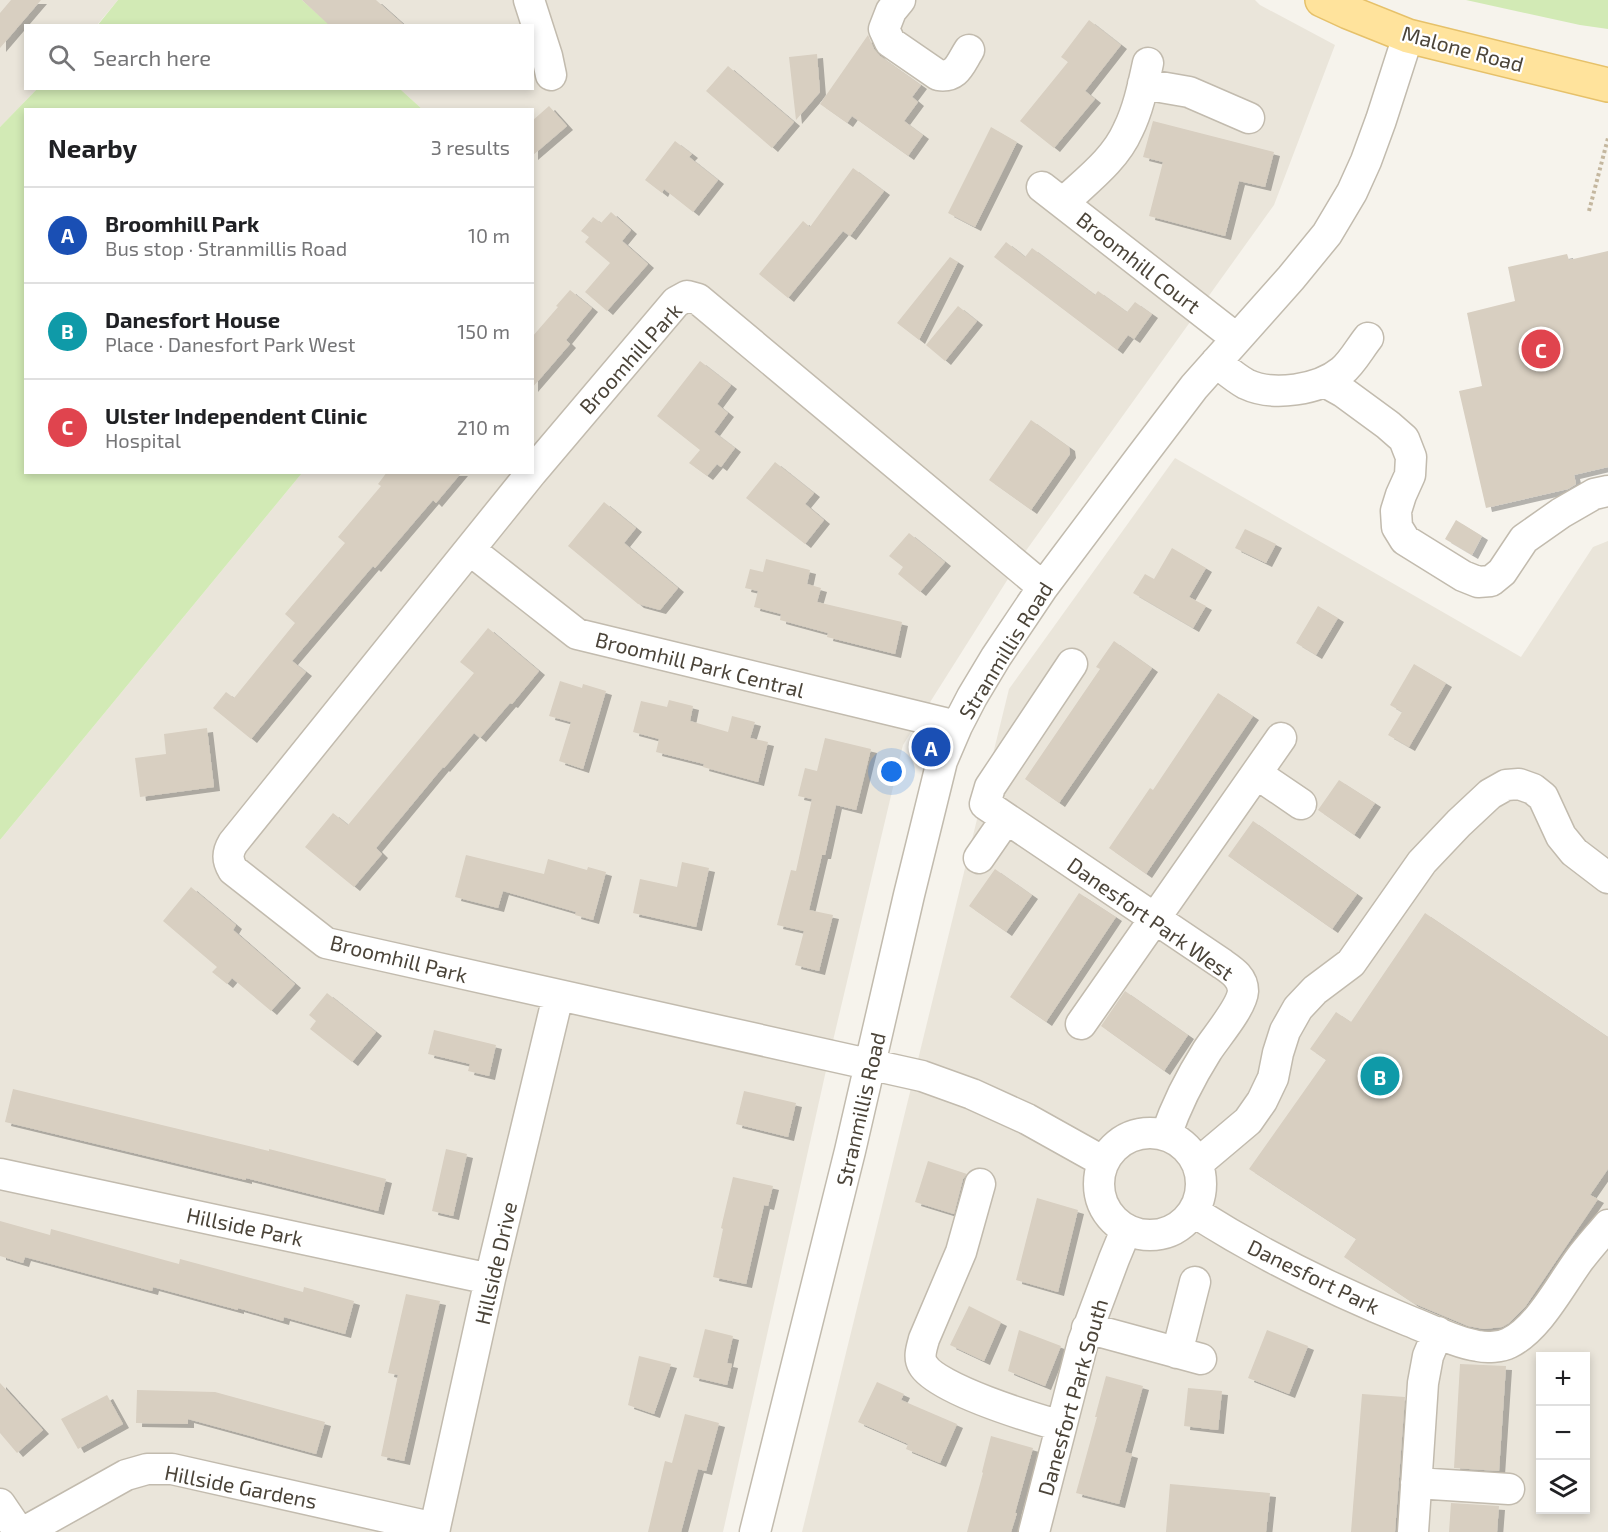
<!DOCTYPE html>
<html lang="en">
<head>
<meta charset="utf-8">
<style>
	body { margin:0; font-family:"Exo 2",sans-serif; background:#f6f6f6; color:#202124 }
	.controls { position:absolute; right:18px; bottom:18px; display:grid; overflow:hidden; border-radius:0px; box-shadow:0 3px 9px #0003 }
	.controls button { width:54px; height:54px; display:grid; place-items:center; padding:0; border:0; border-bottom:2px solid #e0e0e0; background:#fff; color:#202124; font:30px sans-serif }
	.you { position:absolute; left:892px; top:772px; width:21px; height:21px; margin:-15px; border:4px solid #fff; border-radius:50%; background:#1a73e8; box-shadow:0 0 0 9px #1a73e833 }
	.badge { display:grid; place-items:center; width:39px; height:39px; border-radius:50%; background:#db2777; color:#fff; font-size:20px; font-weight:700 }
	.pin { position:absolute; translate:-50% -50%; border:3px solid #fff; box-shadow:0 2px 6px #0006 }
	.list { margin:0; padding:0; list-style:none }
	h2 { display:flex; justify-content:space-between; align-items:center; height:78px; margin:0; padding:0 24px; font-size:26px }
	h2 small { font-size:20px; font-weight:400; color:#757577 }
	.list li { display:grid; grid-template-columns:39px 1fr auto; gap:18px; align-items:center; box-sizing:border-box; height:96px; padding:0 24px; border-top:2px solid #e0e0e0 }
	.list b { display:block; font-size:22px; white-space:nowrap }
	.list p { margin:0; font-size:20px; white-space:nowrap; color:#757577 }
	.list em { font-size:20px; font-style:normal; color:#757577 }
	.icon { flex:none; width:33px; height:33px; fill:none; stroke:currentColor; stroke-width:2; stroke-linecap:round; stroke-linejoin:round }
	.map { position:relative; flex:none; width:1608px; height:1532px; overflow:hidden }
	.search { position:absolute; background:#fff; box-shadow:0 3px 9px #0003; left:24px; top:24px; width:510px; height:66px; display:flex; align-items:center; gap:15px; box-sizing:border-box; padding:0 21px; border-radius:0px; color:#757577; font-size:22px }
	.panel { position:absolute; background:#fff; box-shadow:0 3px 9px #0003; left:24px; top:108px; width:510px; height:366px; border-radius:0px }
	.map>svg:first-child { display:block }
	.residential { fill:#eae5da; fill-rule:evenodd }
	.green { fill:#d2eab5 }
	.building { fill:#d8cfc1; filter:url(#shadow) }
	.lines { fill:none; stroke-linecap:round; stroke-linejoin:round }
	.minor-casing { stroke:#c2bbae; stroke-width:33 }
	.major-casing { stroke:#e6c16a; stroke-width:36 }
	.path { stroke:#c4b79f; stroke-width:4; stroke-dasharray:3 3; stroke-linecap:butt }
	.minor { stroke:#fff; stroke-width:30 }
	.major { stroke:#ffe39c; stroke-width:33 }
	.labels { text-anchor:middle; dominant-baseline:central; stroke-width:4.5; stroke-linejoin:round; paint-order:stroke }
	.street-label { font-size:21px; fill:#4b4439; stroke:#fff }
</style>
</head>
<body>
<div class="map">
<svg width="1608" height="1532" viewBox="0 0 1608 1532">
	<defs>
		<filter id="shadow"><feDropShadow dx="6" dy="4" stdDeviation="0" flood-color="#0004"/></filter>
	</defs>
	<rect width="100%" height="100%" fill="#f6f3ec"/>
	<path class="residential" d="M 0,0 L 118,0 L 97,25 L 26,26 L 26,88 L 37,89 L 0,127 Z
		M 302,0 L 1255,0 L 1260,5 L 1335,45 L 1274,205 L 1025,552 L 903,745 L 827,1066 L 723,1532 L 0,1532 L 0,840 L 302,473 L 532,472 L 532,110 L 422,109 L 400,89 L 532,88 L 532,26 L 330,25 Z
		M 1175,458 L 1521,657 L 1593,547 L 1608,541 L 1608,1532 L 802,1532 L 1009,689 ZM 1540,1356 L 1586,1356 L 1586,1510 L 1540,1510 Z"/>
	<path class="green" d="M 118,0 L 302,0 L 330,25 L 97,26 Z
		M 1466,0 L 1608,0 L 1608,29 L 1580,25 Z
		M 37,89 L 400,89 L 422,109 L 26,110 L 26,472 L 302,473 L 0,840 L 0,127 Z"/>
	<path class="building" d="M 11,0 L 41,0 L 0,48 L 0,13 Z
		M 302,0 L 376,0 L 405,26 L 330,26 Z
		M 1089,20 L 1121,45 L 1085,91 L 1095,99 L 1054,148 L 1020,121 L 1068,62 L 1061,57 Z
		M 868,35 L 874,49 L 880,56 L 921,85 L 912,97 L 918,102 L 904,121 L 923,135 L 908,156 L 852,116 L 847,123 L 820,104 Z
		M 817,54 L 820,92 L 796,120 L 789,57 Z
		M 728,66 L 794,122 L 772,148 L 706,91 Z
		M 549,106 L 567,126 L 532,156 L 532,121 Z
		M 1153,121 L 1274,152 L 1265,187 L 1239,181 L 1225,236 L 1149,216 L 1163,162 L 1143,157 Z
		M 991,127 L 1017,142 L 975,227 L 948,213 Z
		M 675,141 L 692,154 L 689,157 L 718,180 L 693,212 L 664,189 L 662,193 L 645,180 Z
		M 853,168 L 884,191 L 850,236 L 843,231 L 788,298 L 759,274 L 803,221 L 810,227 Z
		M 611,212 L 631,230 L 622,241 L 648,264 L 607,311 L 585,292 L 610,263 L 585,242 L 589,237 L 581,231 L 593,217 L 601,223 Z
		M 1006,242 L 1025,257 L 1032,248 L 1095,295 L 1098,291 L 1127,312 L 1135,302 L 1152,314 L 1134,339 L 1128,335 L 1117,350 L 994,257 Z
		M 1608,251 L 1608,467 L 1574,475 L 1576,484 L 1568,489 L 1486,508 L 1459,391 L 1482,386 L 1467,313 L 1515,301 L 1508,267 L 1567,254 L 1569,260 Z
		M 950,257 L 958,262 L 919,340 L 897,323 Z
		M 570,290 L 592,308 L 566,340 L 570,344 L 532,388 L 532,337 L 558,307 L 556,306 Z
		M 958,306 L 977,321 L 945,361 L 926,345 Z
		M 700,361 L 731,385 L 717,404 L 728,413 L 714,432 L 735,448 L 721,467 L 717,464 L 707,476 L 689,463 L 700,450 L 657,416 Z
		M 1031,420 L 1069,447 L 1070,454 L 1031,510 L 989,480 Z
		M 775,462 L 814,493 L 805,504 L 824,520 L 805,544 L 746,498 Z
		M 387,472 L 462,472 L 436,503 L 433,500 L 375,568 L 373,566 L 292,661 L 306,672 L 251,739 L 213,708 L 226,692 L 234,698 L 295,623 L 285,614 L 345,543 L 338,537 L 381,486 L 378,484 Z
		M 604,502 L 636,528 L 624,543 L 678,588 L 660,610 L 638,604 L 568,546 Z
		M 1456,520 L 1482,536 L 1472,555 L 1445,539 Z
		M 1245,529 L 1276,544 L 1266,563 L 1235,548 Z
		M 909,533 L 945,562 L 920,592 L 898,574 L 903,567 L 889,556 Z
		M 1172,548 L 1206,568 L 1189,597 L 1206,606 L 1193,628 L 1133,593 L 1145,574 L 1154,579 Z
		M 766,559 L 810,570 L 807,584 L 821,588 L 817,602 L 902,622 L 895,654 L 827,637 L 828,633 L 780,620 L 781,614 L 754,607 L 758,591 L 745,588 L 750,569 L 763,572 Z
		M 1318,606 L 1338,618 L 1316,655 L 1296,643 Z
		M 488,628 L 539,671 L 512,704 L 510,703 L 480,738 L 474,733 L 444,768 L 443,767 L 376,848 L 382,854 L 354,887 L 305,847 L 333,813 L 348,825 L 474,673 L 460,662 Z
		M 1114,641 L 1152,668 L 1059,803 L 1025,779 L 1100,669 L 1096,667 Z
		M 1414,664 L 1446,683 L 1409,747 L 1388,735 L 1402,712 L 1390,705 Z
		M 560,681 L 582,688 L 583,684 L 606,691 L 583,769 L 559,761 L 571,722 L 549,716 Z
		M 1218,693 L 1253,716 L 1146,874 L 1109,848 L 1150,788 L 1153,790 Z
		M 669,700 L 693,706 L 690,721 L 728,732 L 732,716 L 755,722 L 750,738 L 768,742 L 758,782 L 703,767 L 704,764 L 656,752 L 659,739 L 633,732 L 641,701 L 667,707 Z
		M 207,728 L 214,787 L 140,797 L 135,758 L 166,754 L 164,734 Z
		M 825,738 L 871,749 L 856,810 L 836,805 L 825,855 L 822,855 L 809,910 L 833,915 L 819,971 L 795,965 L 804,931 L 777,925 L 791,870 L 796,871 L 812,799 L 798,796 L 805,768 L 817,771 Z
		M 1339,780 L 1375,803 L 1354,835 L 1318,810 Z
		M 1253,821 L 1357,894 L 1332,929 L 1228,856 Z
		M 466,855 L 544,874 L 548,859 L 587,870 L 588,867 L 606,872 L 593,920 L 575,915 L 576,912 L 503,891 L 498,908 L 455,897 Z
		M 682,862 L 709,868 L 696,927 L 633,913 L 640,879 L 677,887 Z
		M 995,869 L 1032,895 L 1006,932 L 969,906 Z
		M 191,887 L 236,925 L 233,930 L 295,984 L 271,1011 L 232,978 L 227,984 L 212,972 L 217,967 L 163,921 Z
		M 1079,893 L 1116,917 L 1046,1022 L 1010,997 Z
		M 1425,913 L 1608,1037 L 1608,1169 L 1590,1195 L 1598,1199 L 1525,1307 L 1509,1323 L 1502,1327 L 1484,1329 L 1468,1326 L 1413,1303 L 1344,1257 L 1356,1239 L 1249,1169 L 1326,1060 L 1310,1049 L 1336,1012 L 1351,1022 Z
		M 1125,991 L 1188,1035 L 1164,1071 L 1101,1026 Z
		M 327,993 L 376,1032 L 352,1062 L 310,1029 L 316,1021 L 309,1015 Z
		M 434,1030 L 496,1045 L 489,1076 L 468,1071 L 470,1064 L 428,1054 Z
		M 13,1089 L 269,1151 L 269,1149 L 386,1179 L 378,1211 L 246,1178 L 246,1180 L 5,1122 Z
		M 744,1091 L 796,1103 L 788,1137 L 736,1124 Z
		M 446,1149 L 467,1154 L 453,1216 L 432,1211 Z
		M 928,1161 L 967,1174 L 963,1179 L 954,1214 L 915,1202 Z
		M 733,1177 L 773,1186 L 768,1206 L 764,1205 L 746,1284 L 713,1277 L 723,1229 L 721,1228 Z
		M 1037,1198 L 1078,1210 L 1058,1292 L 1016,1280 Z
		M 0,1221 L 50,1235 L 51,1229 L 179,1264 L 180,1259 L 303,1292 L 304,1287 L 354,1301 L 345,1334 L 284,1317 L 283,1321 L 238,1308 L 238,1310 L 153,1287 L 152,1291 L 25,1257 L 23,1263 L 0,1256 Z
		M 406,1294 L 440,1301 L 404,1461 L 381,1456 L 398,1375 L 388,1373 Z
		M 969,1306 L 1001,1322 L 984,1361 L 950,1345 Z
		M 705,1329 L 733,1336 L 727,1363 L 732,1364 L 727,1385 L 693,1377 Z
		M 1019,1330 L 1061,1346 L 1045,1386 L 1008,1371 Z
		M 1267,1330 L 1308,1346 L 1289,1394 L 1248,1378 Z
		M 639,1356 L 671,1364 L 654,1414 L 628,1405 Z
		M 1460,1364 L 1506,1366 L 1499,1471 L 1454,1468 Z
		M 1106,1376 L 1143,1386 L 1125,1452 L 1132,1454 L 1119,1504 L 1076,1493 L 1097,1417 L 1095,1417 Z
		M 877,1382 L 904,1394 L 901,1400 L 957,1424 L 940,1463 L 906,1449 L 908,1444 L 858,1422 Z
		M 0,1383 L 43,1430 L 17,1453 L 0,1433 Z
		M 1188,1388 L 1222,1391 L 1218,1430 L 1184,1426 Z
		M 137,1390 L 215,1392 L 325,1422 L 316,1454 L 188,1419 L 188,1424 L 136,1423 Z
		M 1362,1394 L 1405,1397 L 1395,1532 L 1351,1532 Z
		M 107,1395 L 123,1424 L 78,1449 L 61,1419 Z
		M 685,1414 L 719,1423 L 706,1471 L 698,1469 L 681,1532 L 648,1532 L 665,1461 L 672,1463 Z
		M 991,1436 L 1033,1448 L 1015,1513 L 1017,1513 L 1011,1532 L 967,1532 L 983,1473 L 982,1472 Z
		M 1170,1484 L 1270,1493 L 1266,1532 L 1166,1532 Z
		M 1451,1503 L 1499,1506 L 1497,1532 L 1449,1532 Z"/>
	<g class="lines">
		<defs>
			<path id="minor" d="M 529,0 L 547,56 L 551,75
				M 900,0 L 891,11 L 884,29 L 890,42 L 938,75 C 957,78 960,64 969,50
				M 1143,84 L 1189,92 L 1249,118
				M 1042,187 L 1236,338
				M 1063,203 C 1086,181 1115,160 1128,130 C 1138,110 1143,86 1148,63
				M 1216,362 C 1225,369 1235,378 1246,384 C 1273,397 1319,390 1342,371 C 1352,363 1360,348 1368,338
				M 1325,382 L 1343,392 L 1388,425 L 1404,439 L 1411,457 L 1410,475 L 1401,495 L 1396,511 L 1397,527 L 1405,540 L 1463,576 L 1478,582 L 1491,581 L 1502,572 L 1524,539 L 1561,513 L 1594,494 L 1608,491
				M 532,472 L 233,843 C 227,853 227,860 233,870 L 326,943 L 922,1076 L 972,1094 L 1027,1119 L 1104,1162
				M 532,472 L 676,302 L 687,296 L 698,299 L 1043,587
				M 470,550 L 577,634 L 957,726
				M 1072,664 L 990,787 L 985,804 L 1221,963 C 1231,970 1243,977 1243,991 C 1242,1007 1216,1037 1207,1051 C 1190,1078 1176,1106 1166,1135
				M 1257,774 L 1301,804
				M 979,858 L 1006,819
				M 1081,1024 L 1281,738
				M1099 1184a51 51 0 1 1 102 0a51 51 0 1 1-102 0Z
				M 1197,1164 L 1248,1121 L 1262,1101 L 1273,1078 L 1278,1053 L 1285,1031 L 1298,1008 L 1315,990 L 1351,963 L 1422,862 L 1459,823 L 1490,794 L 1506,785 L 1519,784 L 1533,789 L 1543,797 L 1561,836 L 1574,852 L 1608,878
				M 0,1174 L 490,1279
				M 980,1184 L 961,1252 L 924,1339 C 922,1347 918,1357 923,1365 C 936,1389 1033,1418 1061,1426
				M 1194,1212 C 1262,1255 1334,1291 1409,1321 C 1430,1329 1456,1343 1478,1346 C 1487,1348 1501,1347 1509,1343 C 1538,1329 1560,1286 1579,1260 C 1588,1248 1598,1237 1608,1225
				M 1087,1328 L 1201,1359
				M 1177,1353 L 1195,1282
				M 1416,1483 L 1509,1489
				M 0,1504 L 19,1532
				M 24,1532 L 126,1475 L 147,1469 L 172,1469 L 435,1528
				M 434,1532 L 490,1279 L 558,996
				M 755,1532 L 850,1151 L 909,895 L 942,761 L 957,726 L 972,697 L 996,657 L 1043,587 L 1140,458 L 1194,387 L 1291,278 L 1327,234 L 1352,192 L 1366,161 L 1381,120 L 1408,36
				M 1034,1532 L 1083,1342 L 1114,1259 L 1126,1230
				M 1413,1532 L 1423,1383 L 1428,1356 L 1438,1332"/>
			<path id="major" d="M 1322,0 L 1348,12 L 1408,36 L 1608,85"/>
		</defs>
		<use href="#minor" class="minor-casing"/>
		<use href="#major" class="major-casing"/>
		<path class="path" d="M 1589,211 L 1608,138"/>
		<use href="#minor" class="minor"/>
		<use href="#major" class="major"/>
	</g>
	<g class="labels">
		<g class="street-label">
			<text transform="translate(1463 48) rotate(15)">Malone Road</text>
			<text transform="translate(1139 262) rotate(38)">Broomhill Court</text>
			<text transform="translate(630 358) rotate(-48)">Broomhill Park</text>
			<text transform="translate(1005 650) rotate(-58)">Stranmillis Road</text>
			<text transform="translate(700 664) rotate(14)">Broomhill Park Central</text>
			<text transform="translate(1151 918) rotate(35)">Danesfort Park West</text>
			<text transform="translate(399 958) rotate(14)">Broomhill Park</text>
			<text transform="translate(860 1109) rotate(-77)">Stranmillis Road</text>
			<text transform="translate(245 1226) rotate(12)">Hillside Park</text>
			<text transform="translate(495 1263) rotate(-77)">Hillside Drive</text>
			<text transform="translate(1314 1276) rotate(26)">Danesfort Park</text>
			<text transform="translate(1072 1397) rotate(-74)">Danesfort Park South</text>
			<text transform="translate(241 1486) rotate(11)">Hillside Gardens</text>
		</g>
	</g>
</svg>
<div class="controls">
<button>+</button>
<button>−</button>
<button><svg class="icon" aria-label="layers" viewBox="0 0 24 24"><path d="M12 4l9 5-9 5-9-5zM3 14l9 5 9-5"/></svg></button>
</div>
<div class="you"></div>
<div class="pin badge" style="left:931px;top:747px;background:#1a4fb4">A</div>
<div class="pin badge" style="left:1380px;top:1076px;background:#0f9aa8">B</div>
<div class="pin badge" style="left:1541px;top:349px;background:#e0444e">C</div>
<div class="search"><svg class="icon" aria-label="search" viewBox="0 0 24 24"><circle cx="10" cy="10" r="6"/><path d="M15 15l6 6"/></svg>Search here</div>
<section class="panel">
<h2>Nearby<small>3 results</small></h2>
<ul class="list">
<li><span class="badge" style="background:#1a4fb4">A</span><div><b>Broomhill Park</b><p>Bus stop · Stranmillis Road</p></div><em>10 m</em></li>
<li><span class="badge" style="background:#0f9aa8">B</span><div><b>Danesfort House</b><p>Place · Danesfort Park West</p></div><em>150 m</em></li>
<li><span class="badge" style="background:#e0444e">C</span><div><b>Ulster Independent Clinic</b><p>Hospital</p></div><em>210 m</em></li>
</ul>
</section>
</div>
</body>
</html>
